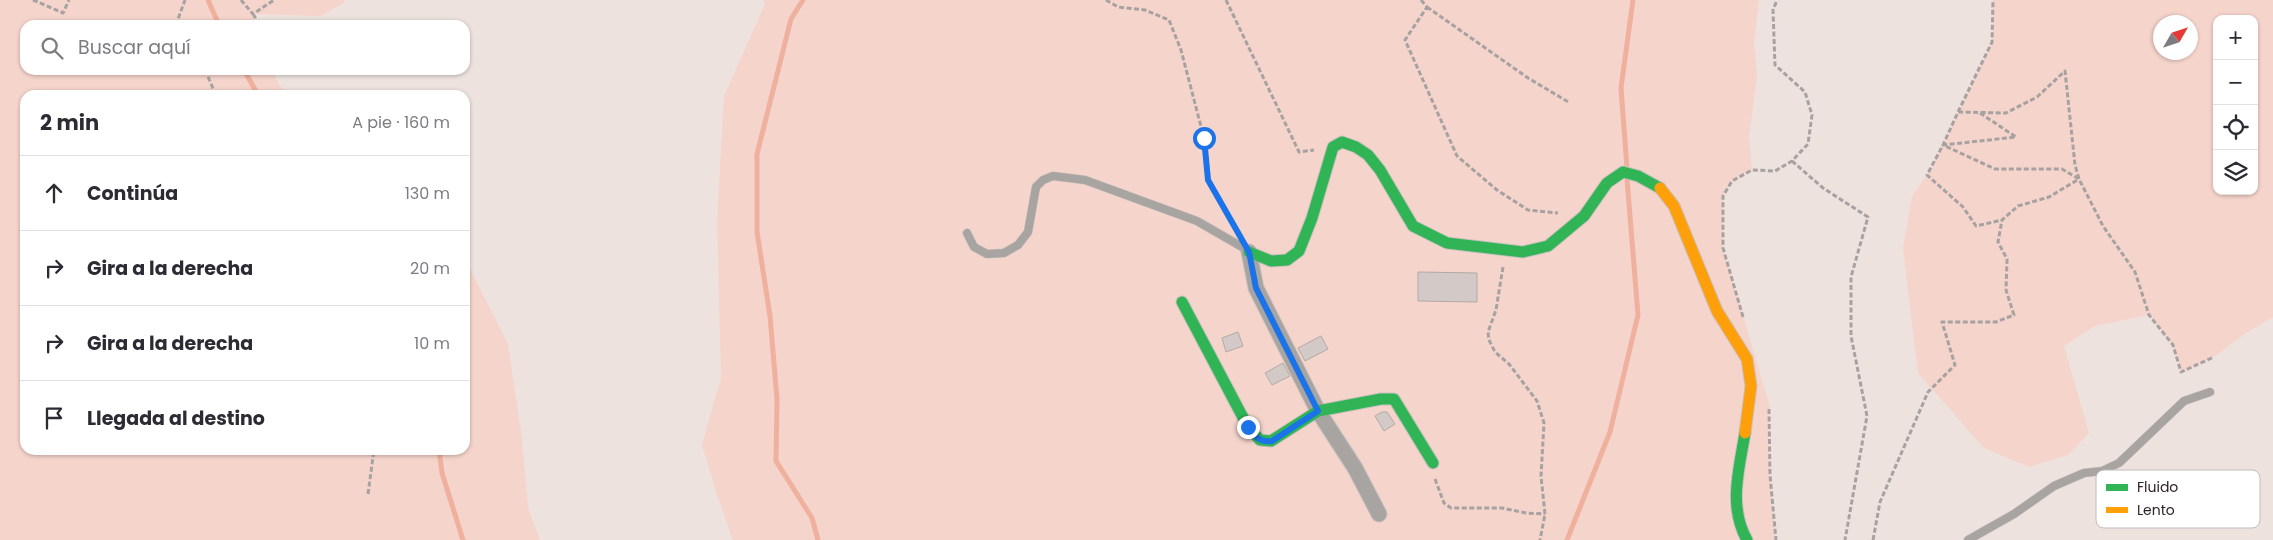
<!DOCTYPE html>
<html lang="es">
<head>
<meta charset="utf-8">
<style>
	body { margin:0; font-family:Poppins,sans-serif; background:#f2f2f3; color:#2b2b33 }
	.controls { position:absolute; right:15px; top:15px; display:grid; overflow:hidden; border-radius:10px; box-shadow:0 1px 4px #0004 }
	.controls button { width:45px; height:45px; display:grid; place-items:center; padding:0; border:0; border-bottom:1px solid #e1e1e2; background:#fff; color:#2b2b33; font:25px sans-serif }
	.compass { position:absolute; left:2153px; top:15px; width:45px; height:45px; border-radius:50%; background:#fff; box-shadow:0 1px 4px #0004; rotate:51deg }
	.stop { position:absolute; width:15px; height:15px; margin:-11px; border:4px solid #1a73e8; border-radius:50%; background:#fff }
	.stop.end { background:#1a73e8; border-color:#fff; box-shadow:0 1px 5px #0008 }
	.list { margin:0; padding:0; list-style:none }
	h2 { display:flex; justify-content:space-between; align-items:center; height:65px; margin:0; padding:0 20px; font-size:21px }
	h2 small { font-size:16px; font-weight:400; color:#7c7c81 }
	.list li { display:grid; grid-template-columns:32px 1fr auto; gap:15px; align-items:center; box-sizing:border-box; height:75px; padding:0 20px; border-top:1px solid #e1e1e2 }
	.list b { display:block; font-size:19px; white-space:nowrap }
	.list em { font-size:16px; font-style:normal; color:#7c7c81 }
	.icon { flex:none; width:28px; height:28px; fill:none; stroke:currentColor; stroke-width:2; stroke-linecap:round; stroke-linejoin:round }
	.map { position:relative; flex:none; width:2273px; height:540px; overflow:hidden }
	.search { position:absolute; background:#fff; box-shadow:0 1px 4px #0004; left:20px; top:20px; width:450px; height:55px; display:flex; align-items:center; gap:12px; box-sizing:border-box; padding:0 18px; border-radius:15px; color:#7c7c81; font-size:19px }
	.panel { position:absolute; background:#fff; box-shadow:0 1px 4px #0004; left:20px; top:90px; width:450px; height:365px; border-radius:15px }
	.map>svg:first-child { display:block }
	.green { fill:#f5d4cb; fill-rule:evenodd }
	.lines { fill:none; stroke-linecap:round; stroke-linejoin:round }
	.stream { stroke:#efb09d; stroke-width:5 }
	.building { fill:#d3cac7; stroke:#b2a9a6 }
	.lane-casing { stroke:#c9c1be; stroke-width:9 }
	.street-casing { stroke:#c9c1be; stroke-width:17 }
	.fast-casing { stroke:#c9c1be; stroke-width:13 }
	.slow-casing { stroke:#c9c1be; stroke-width:13 }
	.path { stroke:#a7a2a1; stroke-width:3; stroke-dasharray:5 2.5; stroke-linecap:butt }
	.lane { stroke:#a8a4a2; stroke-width:8 }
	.street { stroke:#a8a4a2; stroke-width:15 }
	.fast { stroke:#30b455; stroke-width:11 }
	.slow { stroke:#ff9f0a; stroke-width:11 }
	.route { stroke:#1a73e8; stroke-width:6 }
	.key { fill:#fff; stroke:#c0bdbd; stroke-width:1 }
	.key-label { font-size:14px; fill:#2c2422 }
</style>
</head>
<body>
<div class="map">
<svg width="2273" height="540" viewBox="0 0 2273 540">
	<rect width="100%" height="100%" fill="#eee2de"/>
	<path class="green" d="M 0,0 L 344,0 L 345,2 L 321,16 L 253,14 L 255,25 L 25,25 L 25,70 L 271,70 L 282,89 L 290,95 L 25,95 L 25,450 L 465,450 L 465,259 L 508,344 L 522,440 L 528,508 L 540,540 L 0,540 Z
		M 763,0 L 1759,0 L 1754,43 L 1757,76 L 1749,137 L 1752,170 L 1732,181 L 1723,196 L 1723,248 L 1769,403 L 1770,475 L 1776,540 L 733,540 L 718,498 L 702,445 L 721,377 L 717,222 L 724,96 L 765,4 Z
		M 1993,0 L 2273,0 L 2273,317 L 2243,335 L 2214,357 L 2181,372 L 2173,345 L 2149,315 L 2095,326 L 2064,346 L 2089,433 L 2068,455 L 2029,467 L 1984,448 L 1918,373 L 1903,249 L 1912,196 L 1927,175 L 1943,145 L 1992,42 ZM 2217,19 L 2254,19 L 2254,191 L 2217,191 ZM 2160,22 L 2190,22 L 2190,52 L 2160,52 Z"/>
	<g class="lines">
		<path class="stream" d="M 208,0 L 219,25
			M 803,0 L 791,19 L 757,154 L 757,232 L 770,316 L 777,399 L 776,461 L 812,518 L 818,540
			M 244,70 L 258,95
			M 1627,168 L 1621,88 L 1633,0
			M 439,450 L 442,473 L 463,540
			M 1567,540 L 1610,432 L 1638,315 L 1627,179"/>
	</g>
	<path class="building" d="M 1418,272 L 1477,273 L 1477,302 L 1418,301 Z
		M 1238,332 L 1243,346 L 1226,352 L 1222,338 Z
		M 1321,336 L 1328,349 L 1305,361 L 1298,348 Z
		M 1283,363 L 1290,376 L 1272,385 L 1265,373 Z
		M 1382,412 L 1387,412 L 1395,424 L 1384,431 L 1375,416 Z"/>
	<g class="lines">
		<defs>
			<path id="lane" d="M 967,233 L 974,247 L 987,254 L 1004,253 L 1018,245 L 1028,232 L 1036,187 L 1043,180 L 1053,176 L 1085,180 L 1197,221 L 1249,251
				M 1968,540 L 2014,514 L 2054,486 L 2084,473 L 2102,471 L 2119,463 L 2184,401 L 2210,392"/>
			<path id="street" d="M 1249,252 L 1256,288 L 1318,411 L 1355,468 L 1379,514"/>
			<path id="fast" d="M 1249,252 L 1271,261 L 1287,260 L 1299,251 L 1312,218 L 1333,147 L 1342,142 L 1356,147 L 1368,155 L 1380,170 L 1413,226 L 1447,243 L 1523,252 L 1548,246 L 1584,216 L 1607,183 L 1623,172 L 1638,176 L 1660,188
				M 1182,302 L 1248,427 L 1260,440 L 1271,441 L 1318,411 L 1381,399 L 1394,399 L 1433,463
				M 1745,433 C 1739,470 1728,506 1747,540"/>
			<path id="slow" d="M 1660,188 L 1674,206 L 1717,311 L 1747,359 L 1751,386 L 1745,433"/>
		</defs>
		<use href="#lane" class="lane-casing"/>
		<use href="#street" class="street-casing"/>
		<use href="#fast" class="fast-casing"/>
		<use href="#slow" class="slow-casing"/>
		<path class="path" d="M 33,0 L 63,13 L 69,0
			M 241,0 L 253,14 L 274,0
			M 1106,0 L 1118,7 L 1145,10 L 1169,20 L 1181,50 L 1204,138 L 1208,180 L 1238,231
			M 1226,0 L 1299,152 L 1314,150
			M 1421,0 L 1427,7 L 1405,40 L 1457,156 L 1497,190 L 1528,210 L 1558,213
			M 1427,7 L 1528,78 L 1570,103
			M 253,14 L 260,25
			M 181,25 L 178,19 L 185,0
			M 205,70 L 216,95
			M 1958,112 L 1992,42 L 1993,0
			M 1980,113 L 2016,137 L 1943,145 L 1927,175 L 1963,207 L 1976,226 L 2002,220
			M 1792,161 L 1823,188 L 1868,217 L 1851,277 L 1851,336 L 1867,416 L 1845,540
			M 1503,267 L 1496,310 L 1488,332 L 1489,340 L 1495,352 L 1509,364 L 1537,401 L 1544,423 L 1541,476 L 1545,514 L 1540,540
			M 1743,317 L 1723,248 L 1723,196 L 1732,181 L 1752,170 L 1775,171 L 1792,161 L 1808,144 L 1812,115 L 1805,92 L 1775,65 L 1773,10 L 1777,0
			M 1769,409 L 1770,475 L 1776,540
			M 1435,479 L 1444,503 L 1451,508 L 1502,508 L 1526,513 L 1545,514
			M 368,494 L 374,450
			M 1873,540 L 1880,502 L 1928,392 L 1955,365 L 1942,322 L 1996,322 L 2014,315 L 2006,290 L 2007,259 L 1998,242 L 2002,220 L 2018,206 L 2049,197 L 2079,179 L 2075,165 L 2065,71 L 2037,97 L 2006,113 L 1958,112 L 1943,145 L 1995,169 L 2062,169 L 2079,179 L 2103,226 L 2135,272 L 2149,315 L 2173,345 L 2181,372 L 2214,357"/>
		<use href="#lane" class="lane"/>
		<use href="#street" class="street"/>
		<use href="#fast" class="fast"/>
		<use href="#slow" class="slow"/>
	</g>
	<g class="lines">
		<path class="route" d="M 1204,138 L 1208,180 L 1249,252 L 1256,288 L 1318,411 L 1272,441 C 1259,443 1255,436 1248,427"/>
	</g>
	<rect x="2096" y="470" width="164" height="58" rx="8" class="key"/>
	<rect x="2106" y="484" width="22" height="7" fill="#30b455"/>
	<rect x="2106" y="507" width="22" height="6" fill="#ff9f0a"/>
	<g class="key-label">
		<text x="2137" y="492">Fluido</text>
		<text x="2137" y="515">Lento</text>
	</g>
</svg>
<div class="controls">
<button>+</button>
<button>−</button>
<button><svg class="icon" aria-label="locate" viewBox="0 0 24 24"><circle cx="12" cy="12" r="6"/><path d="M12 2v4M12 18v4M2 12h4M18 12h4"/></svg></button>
<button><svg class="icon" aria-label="layers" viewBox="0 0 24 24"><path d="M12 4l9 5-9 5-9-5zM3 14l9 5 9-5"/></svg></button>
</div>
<svg class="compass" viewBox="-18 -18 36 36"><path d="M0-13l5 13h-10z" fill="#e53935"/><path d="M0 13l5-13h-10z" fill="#7c7c81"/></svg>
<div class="stop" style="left:1204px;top:138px"></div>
<div class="stop end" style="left:1248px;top:427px"></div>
<div class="search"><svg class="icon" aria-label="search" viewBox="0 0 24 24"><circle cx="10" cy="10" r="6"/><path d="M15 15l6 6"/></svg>Buscar aquí</div>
<section class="panel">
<h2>2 min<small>A pie · 160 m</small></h2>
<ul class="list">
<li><svg class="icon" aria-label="ahead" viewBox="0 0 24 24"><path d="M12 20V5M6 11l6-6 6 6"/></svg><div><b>Continúa</b></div><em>130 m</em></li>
<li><svg class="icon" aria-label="right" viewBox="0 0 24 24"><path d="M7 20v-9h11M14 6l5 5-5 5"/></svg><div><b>Gira a la derecha</b></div><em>20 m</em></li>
<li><svg class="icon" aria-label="right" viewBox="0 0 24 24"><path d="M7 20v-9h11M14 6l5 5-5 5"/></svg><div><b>Gira a la derecha</b></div><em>10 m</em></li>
<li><svg class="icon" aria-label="arrive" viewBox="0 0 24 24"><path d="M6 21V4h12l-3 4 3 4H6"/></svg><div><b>Llegada al destino</b></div></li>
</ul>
</section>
</div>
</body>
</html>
